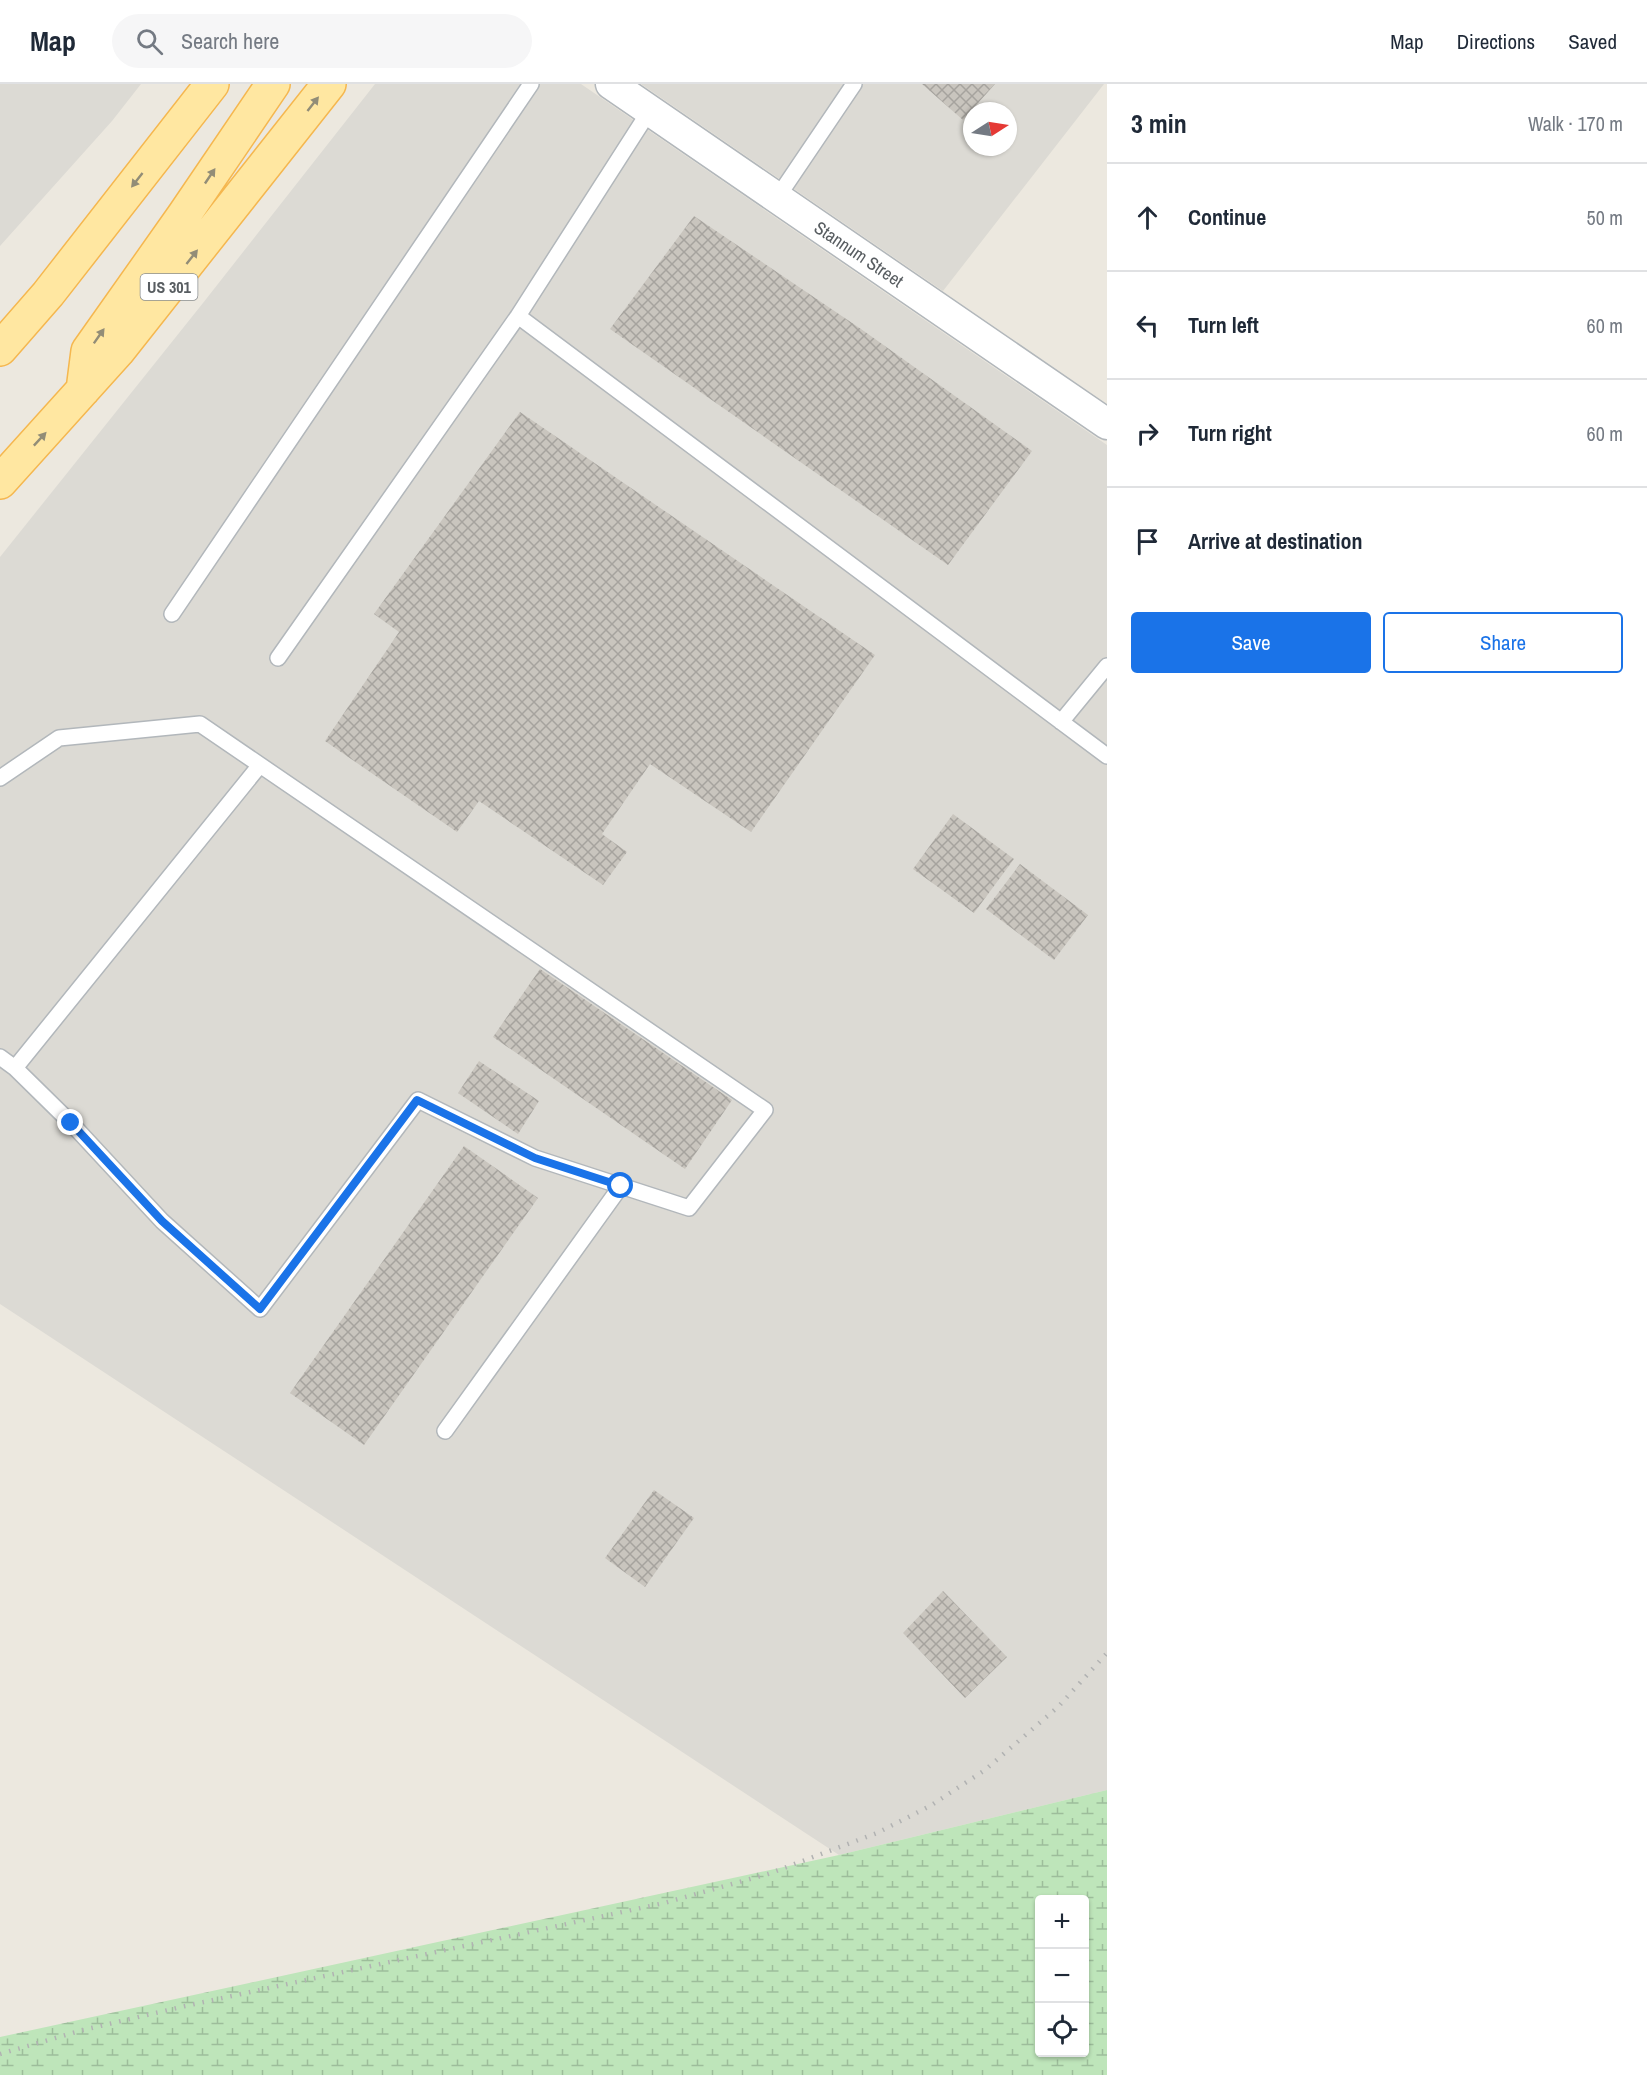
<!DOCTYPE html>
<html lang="en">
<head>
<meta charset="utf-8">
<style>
	body { margin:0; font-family:"Archivo Narrow",sans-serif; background:#f6f6f7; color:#1f2937 }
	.controls { position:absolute; right:18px; bottom:18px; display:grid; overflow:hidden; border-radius:6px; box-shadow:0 2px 4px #0004 }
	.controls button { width:54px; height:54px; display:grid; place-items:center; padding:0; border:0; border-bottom:2px solid #e0e1e3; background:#fff; color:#1f2937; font:30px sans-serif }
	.compass { position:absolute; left:963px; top:18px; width:54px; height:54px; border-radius:50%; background:#fff; box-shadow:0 2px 4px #0004; rotate:78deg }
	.stop { position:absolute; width:18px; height:18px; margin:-14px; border:4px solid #1a73e8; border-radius:50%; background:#fff }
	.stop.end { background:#1a73e8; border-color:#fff; box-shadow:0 2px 6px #0008 }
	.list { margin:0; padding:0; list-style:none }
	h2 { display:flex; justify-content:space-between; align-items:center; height:78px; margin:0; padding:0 24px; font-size:26px }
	h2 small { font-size:20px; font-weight:400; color:#747a83 }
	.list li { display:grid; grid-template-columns:39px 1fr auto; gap:18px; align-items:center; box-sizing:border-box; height:108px; padding:0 24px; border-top:2px solid #e0e1e3 }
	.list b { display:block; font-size:22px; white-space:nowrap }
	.list em { font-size:20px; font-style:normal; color:#747a83 }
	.actions { display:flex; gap:12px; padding:18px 24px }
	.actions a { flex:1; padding:14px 0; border:2px solid #1a73e8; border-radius:6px; text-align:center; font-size:21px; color:#1a73e8 }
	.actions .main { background:#1a73e8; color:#fff }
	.icon { flex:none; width:33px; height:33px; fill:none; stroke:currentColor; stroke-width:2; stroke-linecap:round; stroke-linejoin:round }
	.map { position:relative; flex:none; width:1107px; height:1991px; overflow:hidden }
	header { display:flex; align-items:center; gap:36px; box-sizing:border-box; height:84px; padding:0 30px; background:#fff; border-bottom:2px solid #e0e1e3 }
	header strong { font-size:28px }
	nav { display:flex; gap:33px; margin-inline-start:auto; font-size:21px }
	.search { width:420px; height:54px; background:#f6f6f7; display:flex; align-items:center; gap:15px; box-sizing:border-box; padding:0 21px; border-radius:33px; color:#747a83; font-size:22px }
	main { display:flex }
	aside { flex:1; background:#fff }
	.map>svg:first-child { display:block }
	.industrial { fill:#dcdad4; fill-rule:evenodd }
	.wetland { fill:url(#wetland-marsh); fill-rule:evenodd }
	.building { fill:url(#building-cross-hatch) }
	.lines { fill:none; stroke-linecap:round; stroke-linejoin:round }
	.service-casing { stroke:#b2b7bb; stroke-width:18 }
	.minor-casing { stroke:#b2b7bb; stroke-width:33 }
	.primary-casing { stroke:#f5b74f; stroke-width:36 }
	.service { stroke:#fff; stroke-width:15 }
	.minor { stroke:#fff; stroke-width:30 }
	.primary { stroke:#ffe7a1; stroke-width:33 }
	.rail { stroke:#b1b2b2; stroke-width:4.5; stroke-dasharray:1.5 8; stroke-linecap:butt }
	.oneway { fill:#928d77 }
	.route { stroke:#1a73e8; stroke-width:8 }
	.labels { text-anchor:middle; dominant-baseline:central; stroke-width:4.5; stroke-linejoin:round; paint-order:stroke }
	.shield { fill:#fff; stroke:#8a8e90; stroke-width:1.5 }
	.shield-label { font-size:16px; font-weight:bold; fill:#585d61 }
	.street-label { font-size:18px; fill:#585d61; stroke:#fff }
</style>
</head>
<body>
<header>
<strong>Map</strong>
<div class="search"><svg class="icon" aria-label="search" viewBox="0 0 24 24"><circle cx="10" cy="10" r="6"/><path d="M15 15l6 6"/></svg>Search here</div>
<nav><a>Map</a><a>Directions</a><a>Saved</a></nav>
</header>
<main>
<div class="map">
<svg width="1107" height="1991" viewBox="0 0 1107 1991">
	<defs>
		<pattern id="wetland-marsh" width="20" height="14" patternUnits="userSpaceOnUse" patternTransform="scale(1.5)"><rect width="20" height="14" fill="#bee5ba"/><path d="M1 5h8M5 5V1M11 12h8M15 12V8" fill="none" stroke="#9dbd9b"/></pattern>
		<pattern id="building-cross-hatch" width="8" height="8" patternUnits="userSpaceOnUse" patternTransform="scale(1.5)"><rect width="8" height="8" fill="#c9c5be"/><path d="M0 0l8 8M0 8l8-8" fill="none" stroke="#a6a39e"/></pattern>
	</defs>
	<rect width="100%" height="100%" fill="#ece8df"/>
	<path class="industrial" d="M 0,0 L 141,0 L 112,37 L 0,162 Z
		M 375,0 L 581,0 L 1107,361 L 1107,1706 L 839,1771 L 0,1220 L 0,473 L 203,219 Z
		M 641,0 L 1104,0 L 943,207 ZM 972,27 L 1008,27 L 1008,63 L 972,63 Z"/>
	<path class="wetland" d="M 1107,1706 L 1107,1991 L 0,1991 L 0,1953 L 839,1771 ZM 1040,1816 L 1084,1816 L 1084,1968 L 1040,1968 Z"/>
	<path class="building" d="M 922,0 L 995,0 L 963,36 Z
		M 694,132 L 861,245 L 1032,367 L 948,481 L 610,245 Z
		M 520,328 L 875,571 L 751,748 L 650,680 L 602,750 L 627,768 L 603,801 L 479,717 L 457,748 L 325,657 L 399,548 L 374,530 Z
		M 953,730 L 1014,775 L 974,829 L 913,785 Z
		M 1020,780 L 1088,831 L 1054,876 L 986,825 Z
		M 540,885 L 732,1016 L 685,1085 L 493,953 Z
		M 479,977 L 539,1017 L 518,1050 L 458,1009 Z
		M 464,1062 L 538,1114 L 364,1361 L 290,1309 Z
		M 654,1406 L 694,1434 L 645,1503 L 605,1474 Z
		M 943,1507 L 1007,1573 L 965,1614 L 903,1549 Z"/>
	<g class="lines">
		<defs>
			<path id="service" d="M 777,114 L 854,0
				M 518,232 L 1107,672
				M 172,530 L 531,0
				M 278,574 L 518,232 L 650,26
				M 1061,638 L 1107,582
				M 0,694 L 59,654 L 200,640 L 765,1026 L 689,1124 L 535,1074 L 418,1016 L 260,1225 L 162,1137 L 71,1039 L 15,984
				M 0,973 L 15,984 L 260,681
				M 445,1347 L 621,1102"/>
			<path id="minor" d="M 611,0 L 1107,340"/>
			<path id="primary" d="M 0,265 L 48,210 L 212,0
				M 83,306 L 88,267 L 184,131 L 273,0
				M 0,398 L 118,267 L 329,0"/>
		</defs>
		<use href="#service" class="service-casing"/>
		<use href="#minor" class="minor-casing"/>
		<use href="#primary" class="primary-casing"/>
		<use href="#service" class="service"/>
		<use href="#minor" class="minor"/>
		<use href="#primary" class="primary"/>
		<path class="rail" d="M 0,1970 L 83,1946 L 181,1923 L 664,1819 L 768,1790 L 877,1749 L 930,1722 L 985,1686 L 1058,1623 L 1107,1569"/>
	</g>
	<defs><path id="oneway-solid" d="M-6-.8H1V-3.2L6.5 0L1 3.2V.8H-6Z" transform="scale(1.5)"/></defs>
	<g class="oneway">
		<use href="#oneway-solid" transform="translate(313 20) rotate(-52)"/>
		<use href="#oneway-solid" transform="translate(210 92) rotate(-56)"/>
		<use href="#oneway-solid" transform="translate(137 96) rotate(128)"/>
		<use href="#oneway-solid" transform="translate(192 173) rotate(-52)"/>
		<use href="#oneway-solid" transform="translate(99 252) rotate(-55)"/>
		<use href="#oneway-solid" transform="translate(40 355) rotate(-47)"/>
	</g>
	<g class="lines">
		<path class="route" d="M 71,1039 L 162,1137 L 260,1225 L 417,1016 L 535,1074 L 621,1102"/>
	</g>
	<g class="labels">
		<rect class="shield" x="140.5" y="190" width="57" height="26" rx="4.5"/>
		<g class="shield-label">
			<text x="169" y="203">US 301</text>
		</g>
		<g class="street-label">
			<text transform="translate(859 170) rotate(34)">Stannum Street</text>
		</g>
	</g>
</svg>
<div class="controls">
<button>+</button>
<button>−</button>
<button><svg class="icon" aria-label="locate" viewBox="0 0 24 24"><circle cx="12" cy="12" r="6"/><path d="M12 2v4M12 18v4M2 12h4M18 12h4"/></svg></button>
</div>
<svg class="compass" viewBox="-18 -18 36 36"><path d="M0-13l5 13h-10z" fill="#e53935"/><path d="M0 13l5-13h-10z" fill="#747a83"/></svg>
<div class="stop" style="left:621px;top:1102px"></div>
<div class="stop end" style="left:71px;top:1039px"></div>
</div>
<aside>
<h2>3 min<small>Walk · 170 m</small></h2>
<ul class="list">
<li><svg class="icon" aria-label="ahead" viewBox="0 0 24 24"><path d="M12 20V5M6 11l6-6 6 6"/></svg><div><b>Continue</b></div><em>50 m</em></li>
<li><svg class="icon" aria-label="left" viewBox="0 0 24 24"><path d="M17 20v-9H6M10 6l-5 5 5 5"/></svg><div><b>Turn left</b></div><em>60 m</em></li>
<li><svg class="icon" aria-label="right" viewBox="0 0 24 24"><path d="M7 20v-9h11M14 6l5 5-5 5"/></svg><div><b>Turn right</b></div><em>60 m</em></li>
<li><svg class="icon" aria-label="arrive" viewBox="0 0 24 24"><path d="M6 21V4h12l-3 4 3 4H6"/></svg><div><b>Arrive at destination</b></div></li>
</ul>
<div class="actions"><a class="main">Save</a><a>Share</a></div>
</aside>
</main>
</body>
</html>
